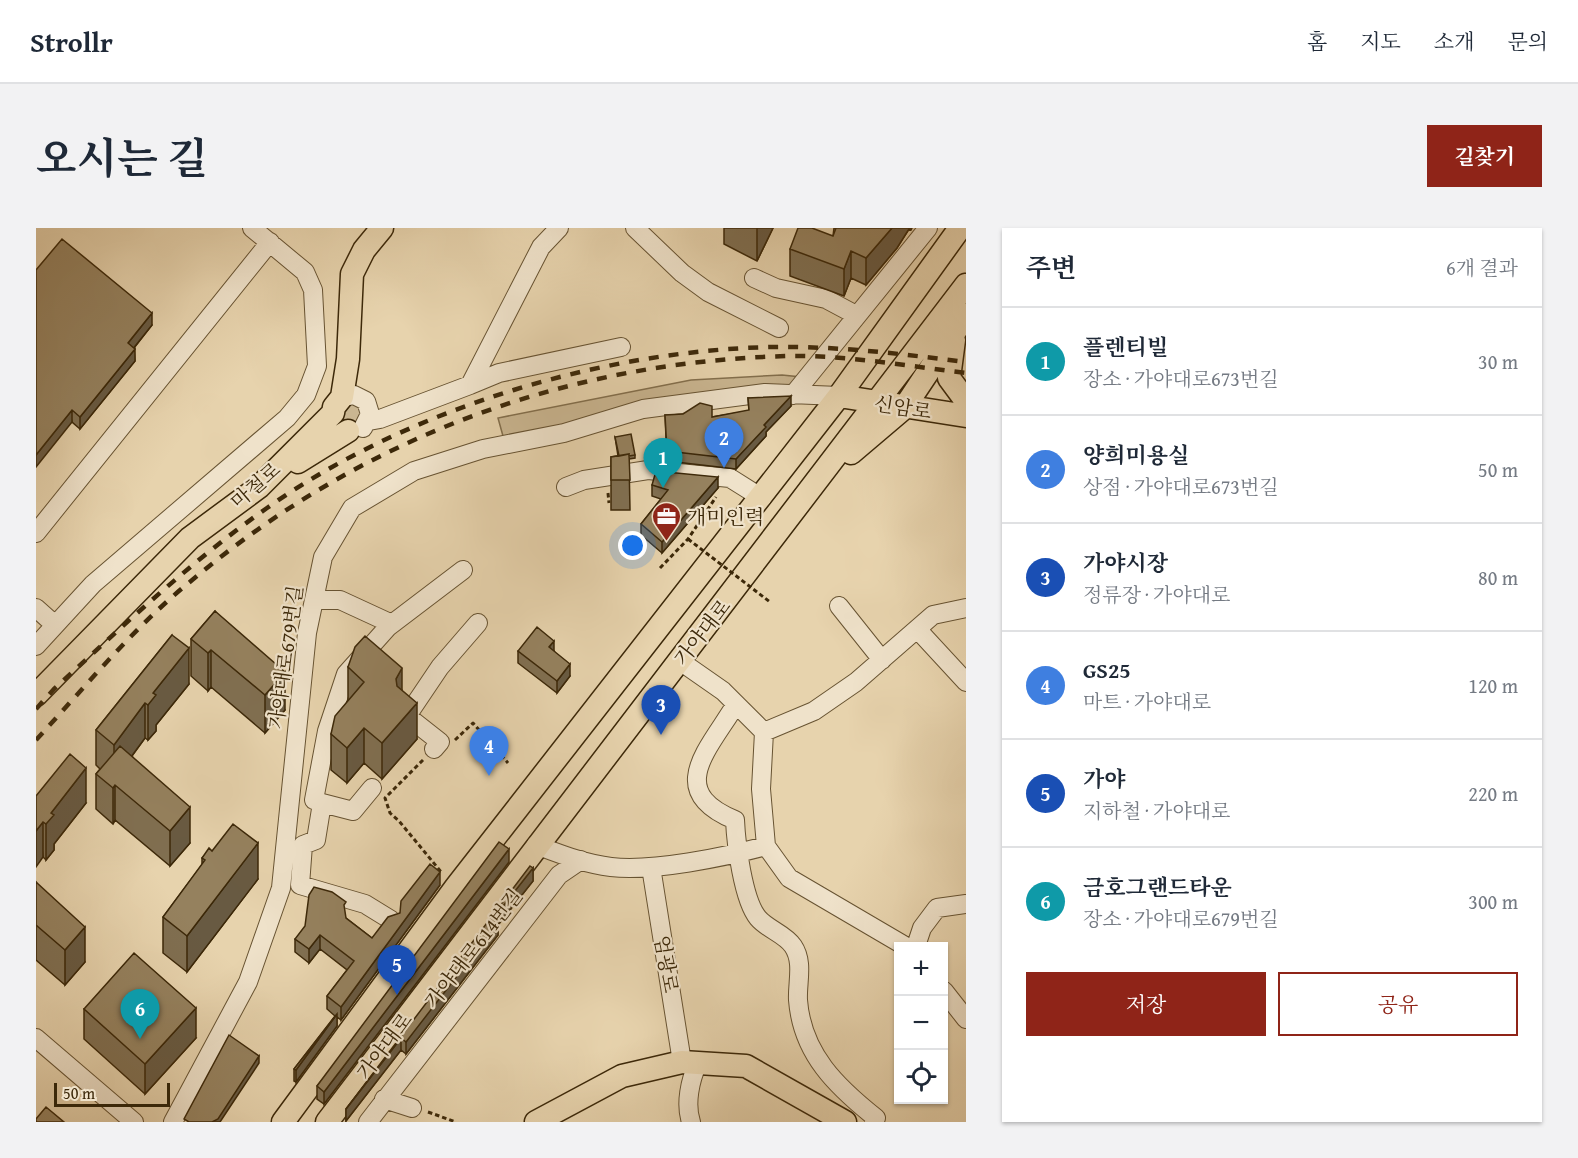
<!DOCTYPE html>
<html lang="ko">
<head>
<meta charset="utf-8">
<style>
	body { margin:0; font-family:"Gentium Book Plus","Noto Serif KR",serif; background:#f2f2f3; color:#1f2937 }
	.controls { position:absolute; right:18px; bottom:18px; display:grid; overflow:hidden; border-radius:0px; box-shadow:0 2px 4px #0004 }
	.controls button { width:54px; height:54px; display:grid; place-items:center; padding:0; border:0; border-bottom:2px solid #e0e1e3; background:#fff; color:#1f2937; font:30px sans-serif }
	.scale { position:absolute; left:18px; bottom:15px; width:116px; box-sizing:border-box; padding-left:6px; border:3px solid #3c2809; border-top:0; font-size:16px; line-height:21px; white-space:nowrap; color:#3c2809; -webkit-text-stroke:4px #efe2ca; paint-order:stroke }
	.you { position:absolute; left:597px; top:318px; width:21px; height:21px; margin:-15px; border:4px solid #fff; border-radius:50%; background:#1a73e8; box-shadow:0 0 0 9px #1a73e833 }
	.badge { display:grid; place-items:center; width:39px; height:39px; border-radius:50%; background:#8f2418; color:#fff; font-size:20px; font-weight:700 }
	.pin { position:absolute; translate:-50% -50px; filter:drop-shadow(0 2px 3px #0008) }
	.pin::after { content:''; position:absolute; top:32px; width:21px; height:18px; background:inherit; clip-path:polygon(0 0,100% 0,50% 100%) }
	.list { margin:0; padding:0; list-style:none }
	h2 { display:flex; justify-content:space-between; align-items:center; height:78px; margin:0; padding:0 24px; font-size:26px }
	h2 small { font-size:20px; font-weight:400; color:#747a83 }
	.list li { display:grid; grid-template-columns:39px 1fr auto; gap:18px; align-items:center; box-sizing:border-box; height:108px; padding:0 24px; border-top:2px solid #e0e1e3 }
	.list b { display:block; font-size:22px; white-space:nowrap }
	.list p { margin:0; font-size:20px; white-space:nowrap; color:#747a83 }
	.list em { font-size:20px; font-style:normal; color:#747a83 }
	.actions { display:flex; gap:12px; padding:18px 24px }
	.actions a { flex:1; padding:14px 0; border:2px solid #8f2418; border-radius:0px; text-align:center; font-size:21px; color:#8f2418 }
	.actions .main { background:#8f2418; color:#fff }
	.icon { flex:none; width:33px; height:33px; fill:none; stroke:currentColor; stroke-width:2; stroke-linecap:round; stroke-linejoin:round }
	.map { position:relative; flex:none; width:930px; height:894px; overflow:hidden; border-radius:0px }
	header { display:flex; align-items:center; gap:36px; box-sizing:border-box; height:84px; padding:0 30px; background:#fff; border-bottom:2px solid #e0e1e3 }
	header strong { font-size:28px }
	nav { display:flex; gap:33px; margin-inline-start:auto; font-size:21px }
	.intro { display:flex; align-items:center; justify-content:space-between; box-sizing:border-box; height:144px; padding:0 36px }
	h1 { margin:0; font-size:42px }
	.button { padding:15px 27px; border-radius:0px; background:#8f2418; color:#fff; font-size:21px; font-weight:700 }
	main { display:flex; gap:36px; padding:0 36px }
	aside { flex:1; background:#fff; border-radius:0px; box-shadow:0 2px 4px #0004 }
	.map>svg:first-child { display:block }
	.green { fill:#cab691; stroke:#836f4d; stroke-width:1.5 }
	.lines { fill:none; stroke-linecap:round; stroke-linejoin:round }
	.minor-casing { stroke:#675332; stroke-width:20 }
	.major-casing { stroke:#3c2809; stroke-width:25 }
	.path { stroke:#3c2809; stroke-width:3; stroke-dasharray:4.5 3; stroke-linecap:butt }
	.minor { stroke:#efe2ca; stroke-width:18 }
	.major { stroke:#e7d3ad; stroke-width:22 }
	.rail { stroke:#3c2809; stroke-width:4.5; stroke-dasharray:10 10; stroke-linecap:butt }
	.path-bridge { stroke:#3c2809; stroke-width:3; stroke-dasharray:4.5 3; stroke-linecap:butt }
	.wall { fill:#806f51; stroke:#3c2809; stroke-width:1.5 }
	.shaded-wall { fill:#685a42; stroke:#3c2809; stroke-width:1.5 }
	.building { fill:#95815e; stroke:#3c2809; stroke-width:1.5 }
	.labels { text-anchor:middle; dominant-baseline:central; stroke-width:4.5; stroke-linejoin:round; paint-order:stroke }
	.street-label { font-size:20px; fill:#3c2809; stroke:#efe2ca }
	.poi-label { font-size:20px; fill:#3c2809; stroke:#efe2ca; text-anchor:start }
</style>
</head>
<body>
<header>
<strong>Strollr</strong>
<nav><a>홈</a><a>지도</a><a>소개</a><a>문의</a></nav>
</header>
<div class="intro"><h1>오시는 길</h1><a class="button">길찾기</a></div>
<main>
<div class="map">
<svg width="930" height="894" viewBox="0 0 930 894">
	<rect width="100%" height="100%" fill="#e7d3ad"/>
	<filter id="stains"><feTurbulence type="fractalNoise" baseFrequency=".00333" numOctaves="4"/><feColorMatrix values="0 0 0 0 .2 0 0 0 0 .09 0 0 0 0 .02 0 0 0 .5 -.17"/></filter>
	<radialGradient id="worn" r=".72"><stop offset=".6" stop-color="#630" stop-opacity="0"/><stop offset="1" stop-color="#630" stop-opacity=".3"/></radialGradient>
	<path class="green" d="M 746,147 L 765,149 L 757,167 L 729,165 L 489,213 L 467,208 L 462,190 L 655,152 Z
		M 309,173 L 327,179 L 323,196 L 307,196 L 304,192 Z"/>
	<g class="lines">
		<defs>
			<path id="minor" d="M 599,0 L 646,45 L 672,64 L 743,100
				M 718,50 L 740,60 L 790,71 L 820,87
				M 434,157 L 463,145 L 585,119
				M 757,167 L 892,0
				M 306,169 L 318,167 L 330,173 L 334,186 L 327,200
				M 333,193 L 344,191 L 434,157 L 505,19 L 523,0
				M 530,259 L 548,252 L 612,242 L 694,250 L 726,270
				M 0,305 L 234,14
				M 278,372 L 304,372 L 356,396
				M 803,378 L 846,432
				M 0,380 L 19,397
				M 882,402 L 930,454
				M 0,418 L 57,356 L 251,190 L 270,167 L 281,138 L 277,62 L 269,44 L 216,0
				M 644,433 L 687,463 L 728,504 L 725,561 L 730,618 L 753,650 L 869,718
				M 700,476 C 673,521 628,563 699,592 C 700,615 707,672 722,690 C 731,701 749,706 757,718 C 768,734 761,755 762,772 C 766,826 801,859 840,890 L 838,894
				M 728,504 L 778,483 L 820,454 L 897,387 L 930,380
				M 398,521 L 404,514 L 371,488 L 404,439 L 442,395
				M 286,575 L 317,583 L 336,560
				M 500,617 C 524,626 549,636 575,639 C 616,644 689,629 730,618
				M 615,639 L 646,834
				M 355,692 L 329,676 L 264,657 L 267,617 L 280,612 L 286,575 L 278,572 L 291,503 L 310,446 L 352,399 L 427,342
				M 880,718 L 886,700 L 901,680 L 930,676
				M 908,763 L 930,791
				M 0,810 L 98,894
				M 348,871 L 376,880
				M 137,894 L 212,754 L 245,660 L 271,405 L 287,329 L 316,280 L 378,243 L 447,221 L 528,205 L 607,181 L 729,165 L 803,168
				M 332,894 L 523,647 L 545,632
				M 655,894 C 649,876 654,852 662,835"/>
			<path id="major" d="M 918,112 L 913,150 L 930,173
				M 803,168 L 930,188
				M 815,225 L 868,180 L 930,87
				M 262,234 L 312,203
				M 0,467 L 154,310 L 223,259 L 297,185 L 298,179 L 306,169 L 312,131 L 316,46 L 328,22 L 346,0
				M 247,894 L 420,659 L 803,168 L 924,0
				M 291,894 L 930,57
				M 500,894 L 586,848 L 646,834 L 710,838 L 809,894"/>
		</defs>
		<use href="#minor" class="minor-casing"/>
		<use href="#major" class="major-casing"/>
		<path class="path" d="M 572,265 L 573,275
			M 624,340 L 652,311 L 680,269
			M 419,512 L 437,495 L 472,535
			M 387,532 L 349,570 L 354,585 L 363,593 L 406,645
			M 392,884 L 420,894"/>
		<use href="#minor" class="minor"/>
		<use href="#major" class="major"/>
		<path class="rail" d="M 0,481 L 18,461 C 87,398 154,334 231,280 C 371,181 567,122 738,119 C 802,118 866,126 930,134
			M 0,512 C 50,458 98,399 155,353 C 325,210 529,134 751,128 C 811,127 871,138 930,145"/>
		<path class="path-bridge" d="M 652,311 L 734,374"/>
	</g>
	<path class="wall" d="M 688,0 L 737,0 L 721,33 L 688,16 Z
		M 798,0 L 876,0 L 875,2 L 873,1 L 861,20 L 830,57 L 815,50 L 808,68 L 754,48 L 754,21 L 797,8 Z
		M 0,42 L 116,97 L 98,120 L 99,133 L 44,201 L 36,194 Z
		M 712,170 L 755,178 L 730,204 L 730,208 L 700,241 L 631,233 L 629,187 L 676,189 L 713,183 Z
		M 579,209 L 599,227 L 599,230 L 593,231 L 594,282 L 575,282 L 575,229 L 582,228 Z
		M 616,257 L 682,260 L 626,325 L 605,307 L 605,296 L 625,271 L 616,268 Z
		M 179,383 L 249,482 L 229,505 L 175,459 L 172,463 L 155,448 L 155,411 Z
		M 136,407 L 153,456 L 120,497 L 120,503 L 112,512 L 109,510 L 96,528 L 154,615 L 134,638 L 79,592 L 77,596 L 60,581 L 60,546 L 64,541 L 60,537 L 60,502 Z
		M 482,423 L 518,423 L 534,448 L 521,465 L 482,435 Z
		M 312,439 L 366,462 L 381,511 L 346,551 L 328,535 L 311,555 L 295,542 L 295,506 L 312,472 Z
		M 0,568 L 50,575 L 18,616 L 18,622 L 10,632 L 7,629 Z
		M 176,623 L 222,651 L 151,744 L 127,725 L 127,689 L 166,637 L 166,630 Z
		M 473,634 L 288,876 L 281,871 L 281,858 Z
		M 497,640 L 497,653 L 462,697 L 462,707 L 370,826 L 365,822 L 310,893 L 310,881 Z
		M 0,654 L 49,734 L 29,757 L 0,732 Z
		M 404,657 L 305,792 L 301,789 L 301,798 L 260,854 L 258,853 L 258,841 L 299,788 L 291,781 L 291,768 L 311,742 L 284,721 L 273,735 L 259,724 L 259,711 L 310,690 L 336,710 L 364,685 Z
		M 48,781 L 160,810 L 109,866 L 48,811 Z"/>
	<path class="shaded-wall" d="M 721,0 L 737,0 L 721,33 Z
		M 856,0 L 873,0 L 873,1 L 861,20 L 830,57 L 830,30 Z
		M 815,23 L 815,50 L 808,68 L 808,41 Z
		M 116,85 L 116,97 L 92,127 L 92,115 Z
		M 99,121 L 99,133 L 44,201 L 44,189 Z
		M 755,168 L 755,178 L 730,204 L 730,208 L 700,241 L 700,231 L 728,197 Z
		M 36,182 L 36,194 L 0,239 L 0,227 Z
		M 682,249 L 682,260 L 626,325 L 626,314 Z
		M 518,413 L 518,425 L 513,419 Z
		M 153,420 L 153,456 L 120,497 L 120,503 L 112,512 L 112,477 L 117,465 Z
		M 175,422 L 175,459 L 172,463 L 172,425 Z
		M 534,436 L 534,448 L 521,465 L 521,453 Z
		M 366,440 L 366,475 L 360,486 L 360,451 Z
		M 249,444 L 249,482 L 229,505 L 229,467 Z
		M 109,475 L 109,510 L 78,552 L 78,517 Z
		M 381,475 L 381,511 L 346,551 L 346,515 Z
		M 328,500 L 328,535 L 311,555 L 311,520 Z
		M 50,540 L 50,575 L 18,616 L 18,622 L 10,632 L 10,596 L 15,585 Z
		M 79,557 L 79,592 L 77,596 L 77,560 Z
		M 154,579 L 154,615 L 134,638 L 134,603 Z
		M 7,594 L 7,629 L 0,639 L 0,603 Z
		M 222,615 L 222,651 L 151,744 L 151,708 Z
		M 473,621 L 473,634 L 288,876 L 288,864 Z
		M 497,640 L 497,653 L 462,697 L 462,707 L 370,826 L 370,814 L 457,691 Z
		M 404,644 L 404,657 L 305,792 L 305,779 Z
		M 49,699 L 49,734 L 29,757 L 29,722 Z
		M 284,707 L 284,721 L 273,735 L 273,721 Z
		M 160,780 L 160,810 L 109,866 L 109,836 Z
		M 301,786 L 301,798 L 260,854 L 260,842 Z
		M 365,810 L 365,822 L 310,893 L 310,881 Z
		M 223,828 L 223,835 L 184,894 L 176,894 Z"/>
	<path class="building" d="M 762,0 L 776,0 L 797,8 L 800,0 L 856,0 L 830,30 L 815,23 L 808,41 L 754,21 Z
		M 26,11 L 116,85 L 92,115 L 99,121 L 44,189 L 36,182 L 0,227 L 0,42 Z
		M 755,168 L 728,197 L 730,199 L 700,231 L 631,223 L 629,187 L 647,186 L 664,175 L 676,178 L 676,189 L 713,182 L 712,170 Z
		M 595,206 L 599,227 L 593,228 L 593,226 L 583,228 L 579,209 Z
		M 593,226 L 594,252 L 575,252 L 575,229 Z
		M 620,243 L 682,249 L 626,314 L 605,296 L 632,262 L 616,257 Z
		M 179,383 L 249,444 L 229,467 L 175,422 L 172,425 L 155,411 Z
		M 501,399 L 518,413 L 513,419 L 534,436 L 521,453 L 482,423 Z
		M 136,407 L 153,420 L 117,465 L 120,467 L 112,477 L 109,475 L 78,517 L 60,502 Z
		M 329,408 L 366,440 L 360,451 L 361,458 L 381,475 L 346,515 L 328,500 L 311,520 L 295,506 L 299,488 L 328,454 L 312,439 L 319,419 Z
		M 84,518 L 154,579 L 134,603 L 79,557 L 77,560 L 60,546 Z
		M 34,526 L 50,540 L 15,585 L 18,587 L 10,596 L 7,594 L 0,603 L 0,568 Z
		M 197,596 L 222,615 L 151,708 L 127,689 L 169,632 L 166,630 L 173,620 L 176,623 Z
		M 463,614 L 473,621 L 288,864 L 281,858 Z
		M 394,636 L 404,644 L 305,779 L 291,768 L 318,733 L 284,707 L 273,721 L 259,711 L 269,698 L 273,667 L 278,659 L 296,664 L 310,674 L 308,677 L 310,690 L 336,710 L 352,689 L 364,685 L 365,673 Z
		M 494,638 L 497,640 L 457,691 L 462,695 L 370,814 L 365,810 L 310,881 Z
		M 0,654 L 49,699 L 29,722 L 0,697 Z
		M 98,725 L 160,780 L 109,836 L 48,781 Z
		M 301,786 L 260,842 L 258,841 Z
		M 193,807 L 223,828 L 182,891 L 176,894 L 153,894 L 148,891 Z
		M 10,879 L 28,894 L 0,894 L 0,891 Z"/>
	<defs>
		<symbol id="office-pin" viewBox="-11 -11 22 30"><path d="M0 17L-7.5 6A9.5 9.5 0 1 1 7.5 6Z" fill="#8f2418" stroke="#efe2ca"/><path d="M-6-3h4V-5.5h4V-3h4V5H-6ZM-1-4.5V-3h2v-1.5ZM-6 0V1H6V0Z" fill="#fff"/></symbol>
	</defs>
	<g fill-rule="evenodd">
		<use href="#office-pin" x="614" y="272" width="33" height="45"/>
	</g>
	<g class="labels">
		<g class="street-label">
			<text transform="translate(867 179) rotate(9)">신암로</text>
			<text transform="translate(219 257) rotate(-41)">마철로</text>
			<text transform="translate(666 404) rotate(-52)">가야대로</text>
			<text transform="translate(249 429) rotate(-82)">가야대로679번길</text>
			<text transform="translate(437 720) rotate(-52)">가야대로614번길</text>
			<text transform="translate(631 736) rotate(80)">엄광로</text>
			<text transform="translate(348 818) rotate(-53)">가야대로</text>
		</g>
		<g class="poi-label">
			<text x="651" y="288">개미인력</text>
		</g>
	</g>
	<rect width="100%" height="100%" filter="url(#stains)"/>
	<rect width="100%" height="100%" fill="url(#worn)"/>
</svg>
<div class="controls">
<button>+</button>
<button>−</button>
<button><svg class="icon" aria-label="locate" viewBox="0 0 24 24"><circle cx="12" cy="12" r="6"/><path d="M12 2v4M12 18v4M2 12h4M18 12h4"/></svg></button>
</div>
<div class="scale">50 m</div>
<div class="you"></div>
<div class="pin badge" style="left:627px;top:260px;background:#0f9aa8">1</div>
<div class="pin badge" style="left:688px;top:240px;background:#3f7fe0">2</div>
<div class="pin badge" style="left:625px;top:507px;background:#1a4fb4">3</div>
<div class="pin badge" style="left:453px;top:548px;background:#3f7fe0">4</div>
<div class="pin badge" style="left:361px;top:767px;background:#1a4fb4">5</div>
<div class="pin badge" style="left:104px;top:811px;background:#0f9aa8">6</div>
</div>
<aside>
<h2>주변<small>6개 결과</small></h2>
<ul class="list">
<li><span class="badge" style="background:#0f9aa8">1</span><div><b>플렌티빌</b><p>장소 · 가야대로673번길</p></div><em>30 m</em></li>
<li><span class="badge" style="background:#3f7fe0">2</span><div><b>양희미용실</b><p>상점 · 가야대로673번길</p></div><em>50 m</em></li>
<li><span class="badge" style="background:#1a4fb4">3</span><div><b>가야시장</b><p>정류장 · 가야대로</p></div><em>80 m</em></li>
<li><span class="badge" style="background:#3f7fe0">4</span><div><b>GS25</b><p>마트 · 가야대로</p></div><em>120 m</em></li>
<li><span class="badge" style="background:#1a4fb4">5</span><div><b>가야</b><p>지하철 · 가야대로</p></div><em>220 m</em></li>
<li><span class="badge" style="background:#0f9aa8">6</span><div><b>금호그랜드타운</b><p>장소 · 가야대로679번길</p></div><em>300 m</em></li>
</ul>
<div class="actions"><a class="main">저장</a><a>공유</a></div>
</aside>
</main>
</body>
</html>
